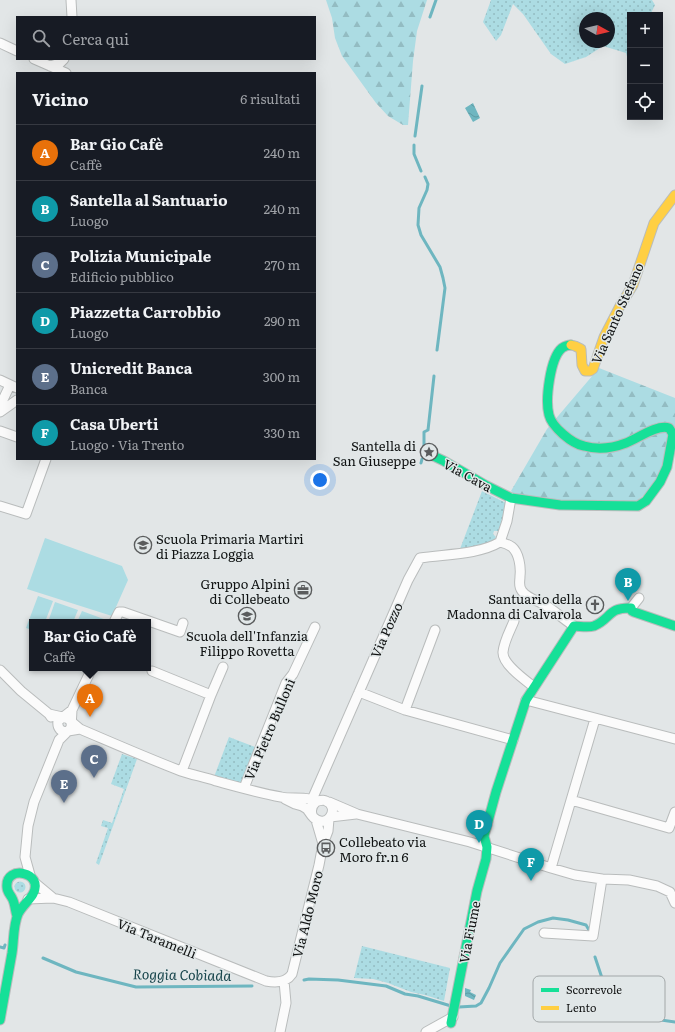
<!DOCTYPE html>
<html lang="it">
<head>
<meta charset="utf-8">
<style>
	body { margin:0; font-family:Literata,serif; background:#20242c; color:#f1f3f6 }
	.controls { position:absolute; right:12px; top:12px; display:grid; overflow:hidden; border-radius:0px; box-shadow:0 4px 16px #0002 }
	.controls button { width:36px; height:36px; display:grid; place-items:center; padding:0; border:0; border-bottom:1px solid #363941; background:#171b24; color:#f1f3f6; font:20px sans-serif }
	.compass { position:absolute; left:579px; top:12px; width:36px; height:36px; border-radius:50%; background:#171b24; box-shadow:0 4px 16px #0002; rotate:98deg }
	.you { position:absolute; left:320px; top:480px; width:14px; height:14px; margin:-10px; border:3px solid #fff; border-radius:50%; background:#1a73e8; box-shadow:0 0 0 6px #1a73e833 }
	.badge { display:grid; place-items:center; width:26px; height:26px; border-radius:50%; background:#0f766e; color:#fff; font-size:13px; font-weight:700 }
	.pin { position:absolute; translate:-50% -33px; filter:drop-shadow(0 1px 2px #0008) }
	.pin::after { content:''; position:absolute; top:21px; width:14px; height:12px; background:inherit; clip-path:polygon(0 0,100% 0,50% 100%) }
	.popup { position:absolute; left:29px; top:619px; width:122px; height:52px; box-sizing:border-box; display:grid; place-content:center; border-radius:0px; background:#171b24; filter:drop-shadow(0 1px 3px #0005); font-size:13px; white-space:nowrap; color:#9ea1a6 }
	.popup b { font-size:15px; color:#f1f3f6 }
	.popup::after { content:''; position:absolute; left:50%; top:100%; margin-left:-8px; border:8px solid transparent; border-top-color:#171b24 }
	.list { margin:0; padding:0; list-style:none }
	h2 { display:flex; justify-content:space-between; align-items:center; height:52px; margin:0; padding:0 16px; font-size:17px }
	h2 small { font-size:13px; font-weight:400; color:#9ea1a6 }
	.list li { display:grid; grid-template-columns:26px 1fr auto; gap:12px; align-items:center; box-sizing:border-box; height:56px; padding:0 16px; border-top:1px solid #363941 }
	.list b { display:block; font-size:15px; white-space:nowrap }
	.list p { margin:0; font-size:13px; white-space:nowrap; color:#9ea1a6 }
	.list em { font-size:13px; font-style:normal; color:#9ea1a6 }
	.icon { flex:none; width:22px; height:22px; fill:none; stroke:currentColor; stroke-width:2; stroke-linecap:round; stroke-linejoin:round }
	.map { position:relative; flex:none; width:675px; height:1032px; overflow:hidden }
	.search { position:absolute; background:#171b24; box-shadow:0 4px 16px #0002; left:16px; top:16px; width:300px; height:44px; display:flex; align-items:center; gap:10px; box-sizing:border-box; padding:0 14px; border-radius:0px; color:#9ea1a6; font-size:15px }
	.panel { position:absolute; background:#171b24; box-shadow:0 4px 16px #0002; left:16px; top:72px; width:300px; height:388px; border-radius:0px }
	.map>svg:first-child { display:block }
	.green { fill:url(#green-dots); fill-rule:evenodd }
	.forest { fill:url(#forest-firs) }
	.pitch { fill:#acdce3 }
	.water { fill:url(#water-waves) }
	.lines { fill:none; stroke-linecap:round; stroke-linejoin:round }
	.stream { stroke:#6eb6c0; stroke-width:3 }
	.street-casing { stroke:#b9bcbc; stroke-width:11 }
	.fast-casing { stroke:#b9bcbc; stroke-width:11 }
	.slow-casing { stroke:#b9bcbc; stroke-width:11 }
	.street { stroke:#fbfbfb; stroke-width:9 }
	.fast { stroke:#16e098; stroke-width:9 }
	.slow { stroke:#ffcf43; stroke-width:9 }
	.labels { text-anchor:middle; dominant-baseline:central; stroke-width:3; stroke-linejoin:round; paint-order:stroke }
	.street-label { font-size:13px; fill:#101212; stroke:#e1e7e8 }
	.poi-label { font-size:13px; fill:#101212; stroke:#e1e7e8; text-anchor:end }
	.water-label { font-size:14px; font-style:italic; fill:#18454c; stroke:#e1e7e8 }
	.key { fill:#e1e7e8; stroke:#a2a7a8; stroke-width:1 }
	.key-label { font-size:11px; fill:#101212 }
</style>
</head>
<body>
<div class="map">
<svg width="675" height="1032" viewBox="0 0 675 1032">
	<defs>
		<pattern id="green-dots" width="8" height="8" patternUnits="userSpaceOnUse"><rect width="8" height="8" fill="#acdce3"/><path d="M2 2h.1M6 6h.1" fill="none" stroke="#93bcc2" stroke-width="1.8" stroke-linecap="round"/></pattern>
		<pattern id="forest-firs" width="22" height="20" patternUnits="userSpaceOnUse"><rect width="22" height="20" fill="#acdce3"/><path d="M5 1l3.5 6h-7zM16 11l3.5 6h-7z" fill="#93bcc2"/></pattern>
		<pattern id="water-waves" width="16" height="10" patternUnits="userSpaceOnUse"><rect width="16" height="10" fill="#6eb6c0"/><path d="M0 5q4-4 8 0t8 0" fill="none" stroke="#5e9ba4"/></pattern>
	</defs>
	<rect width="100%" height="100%" fill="#e2e6e7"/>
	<path class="green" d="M 491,0 L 652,0 L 655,5 L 650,15 L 630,15 L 629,64 L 626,53 L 603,46 L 586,57 L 565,64 L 551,54 L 523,14 L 513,4 L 501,35 L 496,41 L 483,22 ZM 585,18 L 609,18 L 609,42 L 585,42 Z
		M 482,491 L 506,503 L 499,531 L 494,531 L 493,534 L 496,537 L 492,543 L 483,546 L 460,549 Z
		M 229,737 L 255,747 L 241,783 L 239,784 L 214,777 Z
		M 122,754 L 137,759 L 99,865 L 96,863 L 108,828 L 101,826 L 103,820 L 112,823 L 124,789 L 111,784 Z
		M14.5 887a5.5 5.5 0 1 1 11 0a5.5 5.5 0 1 1-11 0Z
		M 362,946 L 450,968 L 444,1001 L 425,995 L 411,992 L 388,983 L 373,979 L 354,978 Z"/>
	<path class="forest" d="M 326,0 L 427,0 L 417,31 L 413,61 L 408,125 L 403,125 L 388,116 L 376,103 L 342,56 L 335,38 L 332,18 Z
		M 599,368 L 675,398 L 675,426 L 656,485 L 633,504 L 519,499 L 511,491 L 547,429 Z"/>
	<path class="pitch" d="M 45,538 L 122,566 L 128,580 L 112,616 L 27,589 Z
		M 38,596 L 53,601 L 45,622 L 32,622 L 32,630 L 26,628 Z
		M 55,602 L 78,610 L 73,622 L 48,622 Z
		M 82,611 L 109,621 L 108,622 L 77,622 Z"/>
	<path class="water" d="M 473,103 L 480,118 L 473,122 L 465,108 Z
		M 465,988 L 471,990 L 470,992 L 476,995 L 474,1000 L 465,996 Z"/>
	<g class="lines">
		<path class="stream" d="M 430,17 L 436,0
			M 415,136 L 422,86
			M 414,145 L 414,154 L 421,171
			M 425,177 L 428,184 L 427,190 L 419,208 L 418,225 L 421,235 L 440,267 L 443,278 L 445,288 L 437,350
			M 424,448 L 424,432 L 428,430 L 434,376
			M 421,463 L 422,459
			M 0,947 L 4,948 L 5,945
			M 595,957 L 610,1002
			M 43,958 L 76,972 L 136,987 L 252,986
			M 304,980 L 309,979 L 338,980 L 386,986 L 405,994 L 418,996 L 451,1006
			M 459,1007 L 476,1006 L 481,1003 L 489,988 L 500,963 L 524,929 L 538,922 L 553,918 L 568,920 L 586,925 L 589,930
			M 654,1019 L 675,1022"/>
		<defs>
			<path id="street" d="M 71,0 L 72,17
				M 0,43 L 17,51
				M 34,59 L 66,73
				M 50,66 L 60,63 L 64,59
				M 0,380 L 17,388
				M 0,406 L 10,385
				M 0,412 L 17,400
				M 0,431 L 17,437
				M 0,506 L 26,514 L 46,459
				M 500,542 C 504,543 509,545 512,547 C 519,553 521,567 520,576 C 520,582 518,586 522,591 C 527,598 536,600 543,604 C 554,610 563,619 574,626
				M 631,608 L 639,598
				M 514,621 C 510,631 504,641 503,652 C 502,664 525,680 534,687
				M 114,622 L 119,612 L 123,612 L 180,632 L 183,623
				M 0,670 L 21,691 L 49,714 L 51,717
				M 152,671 L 211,695
				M 359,692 L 405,710 L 513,740
				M 526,700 L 675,739
				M 72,710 L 71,728 L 68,731 C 61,733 57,728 58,721 L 72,710 L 92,668
				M 405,710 L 435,630
				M 49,714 L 67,718 L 80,729 C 113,743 147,758 181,771 C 192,775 205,777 216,781 C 238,787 259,793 281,797 C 290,799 300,797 309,799 C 311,799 315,801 317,801 C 321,801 323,799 326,801 C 341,807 327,831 313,817 C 310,811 311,806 316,802
				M 182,771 L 211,695 L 223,667
				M 244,788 L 286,683 L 293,674 L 315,627
				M 285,799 L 295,804 L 302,806 L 307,809 L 312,816
				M 571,800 L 669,828 L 675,812
				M 329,802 L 357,814 L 470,842 L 551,868 L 575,875 L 602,879 L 629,880 L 657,886 L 670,892 L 675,903
				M 312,806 L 312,799 L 314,795 L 408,580 L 420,558 C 445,554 478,555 500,542 L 507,521 L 511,498
				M 330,817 L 356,814
				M 316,820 L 323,844
				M 551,868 L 595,719
				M 30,875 L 25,857 L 28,826 L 34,802 L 59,740 L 68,731 L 80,729
				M 35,883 L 53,898
				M 28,899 L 53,898 L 69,902 L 266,981 C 276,983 286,983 292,974 L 319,865 L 323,844 L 328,831 L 329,819
				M 544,933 L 593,936 L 602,879
				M 280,1032 L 286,1003 L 284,981
				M 426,1032 L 453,1017"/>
			<path id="fast" d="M 425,452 L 444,461 L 485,485 L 511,498 L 560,505 L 638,506 L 646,501 L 660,482 L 667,467 L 673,434 L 669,428 C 657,424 637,439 626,443 C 613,448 598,450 584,446 C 572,444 552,427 549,415 C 545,400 550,358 562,348 C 565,346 568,345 571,345
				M 0,1020 C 4,998 8,976 12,953 C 14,940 13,926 18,914 C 22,906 29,901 33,894 C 45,872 5,864 7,887 C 7,892 10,894 12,898 C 15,903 15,910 17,916
				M 451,1023 L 477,891 L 486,859 L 487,847 L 484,836 L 496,792 L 526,700 L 574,626 C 580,626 587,628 594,626 C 611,619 608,607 631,608 L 632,611 L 634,612 L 675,626"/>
			<path id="slow" d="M 571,345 L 575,346 L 581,349 L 582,365 L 585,371 L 590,371 L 593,369 L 604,337 L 620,306 L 633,285 L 654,223 L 675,195"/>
		</defs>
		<use href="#street" class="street-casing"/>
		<use href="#fast" class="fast-casing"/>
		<use href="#slow" class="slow-casing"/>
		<use href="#street" class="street"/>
		<use href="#fast" class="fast"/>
		<use href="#slow" class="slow"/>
	</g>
	<defs>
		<symbol id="sight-ring" viewBox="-11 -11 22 22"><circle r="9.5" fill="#e1e7e8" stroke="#5a5c5d" stroke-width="1.5"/><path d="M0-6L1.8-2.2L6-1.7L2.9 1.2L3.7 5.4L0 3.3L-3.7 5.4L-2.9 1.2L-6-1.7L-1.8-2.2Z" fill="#5a5c5d"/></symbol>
		<symbol id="school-ring" viewBox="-11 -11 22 22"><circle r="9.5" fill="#e1e7e8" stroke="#5a5c5d" stroke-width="1.5"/><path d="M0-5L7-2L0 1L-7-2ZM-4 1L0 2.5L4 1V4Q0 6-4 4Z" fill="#5a5c5d"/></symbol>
		<symbol id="office-ring" viewBox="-11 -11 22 22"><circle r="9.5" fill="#e1e7e8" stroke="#5a5c5d" stroke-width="1.5"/><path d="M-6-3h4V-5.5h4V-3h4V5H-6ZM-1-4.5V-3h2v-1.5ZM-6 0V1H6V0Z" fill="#5a5c5d"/></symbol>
		<symbol id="church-ring" viewBox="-11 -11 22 22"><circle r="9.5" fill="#e1e7e8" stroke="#5a5c5d" stroke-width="1.5"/><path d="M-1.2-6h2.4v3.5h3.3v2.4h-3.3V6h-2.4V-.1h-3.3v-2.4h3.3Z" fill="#5a5c5d"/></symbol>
		<symbol id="bus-ring" viewBox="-11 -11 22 22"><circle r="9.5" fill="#e1e7e8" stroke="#5a5c5d" stroke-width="1.5"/><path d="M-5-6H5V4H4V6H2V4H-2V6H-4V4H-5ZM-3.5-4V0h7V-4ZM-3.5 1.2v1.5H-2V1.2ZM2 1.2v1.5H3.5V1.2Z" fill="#5a5c5d"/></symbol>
	</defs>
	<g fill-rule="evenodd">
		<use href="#sight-ring" x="419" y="442" width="20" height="20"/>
		<use href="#school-ring" x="133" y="535" width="20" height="20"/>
		<use href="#office-ring" x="293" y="580" width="20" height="20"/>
		<use href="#church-ring" x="585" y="595" width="20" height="20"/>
		<use href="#school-ring" x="237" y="606" width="20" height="20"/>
		<use href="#bus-ring" x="316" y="838" width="20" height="20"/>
	</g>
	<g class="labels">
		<g class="street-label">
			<text transform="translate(617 313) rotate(-66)">Via Santo Stefano</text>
			<text transform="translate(468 475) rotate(29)">Via Cava</text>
			<text transform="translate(386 630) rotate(-66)">Via Pozzo</text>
			<text transform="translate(269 729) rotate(-67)">Via Pietro Bulloni</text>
			<text transform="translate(307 914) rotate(-76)">Via Aldo Moro</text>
			<text transform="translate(469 932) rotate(-79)">Via Fiume</text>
			<text transform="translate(157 938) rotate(22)">Via Taramelli</text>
		</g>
		<g class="poi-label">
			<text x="416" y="445">Santella di<tspan x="416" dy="15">San Giuseppe</tspan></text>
			<text x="156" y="538" text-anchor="start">Scuola Primaria Martiri<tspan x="156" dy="15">di Piazza Loggia</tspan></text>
			<text x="290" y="583">Gruppo Alpini<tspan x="290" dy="15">di Collebeato</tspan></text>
			<text x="582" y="598">Santuario della<tspan x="582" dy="15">Madonna di Calvarola</tspan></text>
			<text x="247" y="635" text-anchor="middle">Scuola dell'Infanzia<tspan x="247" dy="15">Filippo Rovetta</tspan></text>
			<text x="339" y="841" text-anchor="start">Collebeato via<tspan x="339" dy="15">Moro fr.n 6</tspan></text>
		</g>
		<g class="water-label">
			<text transform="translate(182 974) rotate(1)">Roggia Cobiada</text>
		</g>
	</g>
	<rect x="533" y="976" width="132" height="46" rx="6" class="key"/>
	<rect x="541" y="988" width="18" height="4" fill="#16e098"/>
	<rect x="541" y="1006" width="18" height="4" fill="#ffcf43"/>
	<g class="key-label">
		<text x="566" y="994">Scorrevole</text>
		<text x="566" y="1012">Lento</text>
	</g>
</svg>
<div class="controls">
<button>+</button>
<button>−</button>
<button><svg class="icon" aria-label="locate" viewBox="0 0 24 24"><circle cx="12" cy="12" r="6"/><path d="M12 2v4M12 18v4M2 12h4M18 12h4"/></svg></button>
</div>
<svg class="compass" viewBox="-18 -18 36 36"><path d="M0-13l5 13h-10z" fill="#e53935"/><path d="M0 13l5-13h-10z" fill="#9ea1a6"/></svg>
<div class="you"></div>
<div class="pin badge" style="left:90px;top:717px;background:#e8710a">A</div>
<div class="popup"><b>Bar Gio Cafè</b>Caffè</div>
<div class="pin badge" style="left:628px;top:601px;background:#0f9aa8">B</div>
<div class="pin badge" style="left:94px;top:778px;background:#5c6f8a">C</div>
<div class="pin badge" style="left:479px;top:843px;background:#0f9aa8">D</div>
<div class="pin badge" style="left:64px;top:803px;background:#5c6f8a">E</div>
<div class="pin badge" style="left:531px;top:881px;background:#0f9aa8">F</div>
<div class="search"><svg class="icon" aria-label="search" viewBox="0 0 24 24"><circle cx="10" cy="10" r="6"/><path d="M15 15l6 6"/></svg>Cerca qui</div>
<section class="panel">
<h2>Vicino<small>6 risultati</small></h2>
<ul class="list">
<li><span class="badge" style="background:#e8710a">A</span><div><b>Bar Gio Cafè</b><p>Caffè</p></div><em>240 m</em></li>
<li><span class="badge" style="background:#0f9aa8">B</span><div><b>Santella al Santuario</b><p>Luogo</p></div><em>240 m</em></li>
<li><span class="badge" style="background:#5c6f8a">C</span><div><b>Polizia Municipale</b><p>Edificio pubblico</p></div><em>270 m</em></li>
<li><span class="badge" style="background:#0f9aa8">D</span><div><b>Piazzetta Carrobbio</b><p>Luogo</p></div><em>290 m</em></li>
<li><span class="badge" style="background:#5c6f8a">E</span><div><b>Unicredit Banca</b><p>Banca</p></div><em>300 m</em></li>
<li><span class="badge" style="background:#0f9aa8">F</span><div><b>Casa Uberti</b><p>Luogo · Via Trento</p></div><em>330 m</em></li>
</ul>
</section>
</div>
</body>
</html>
